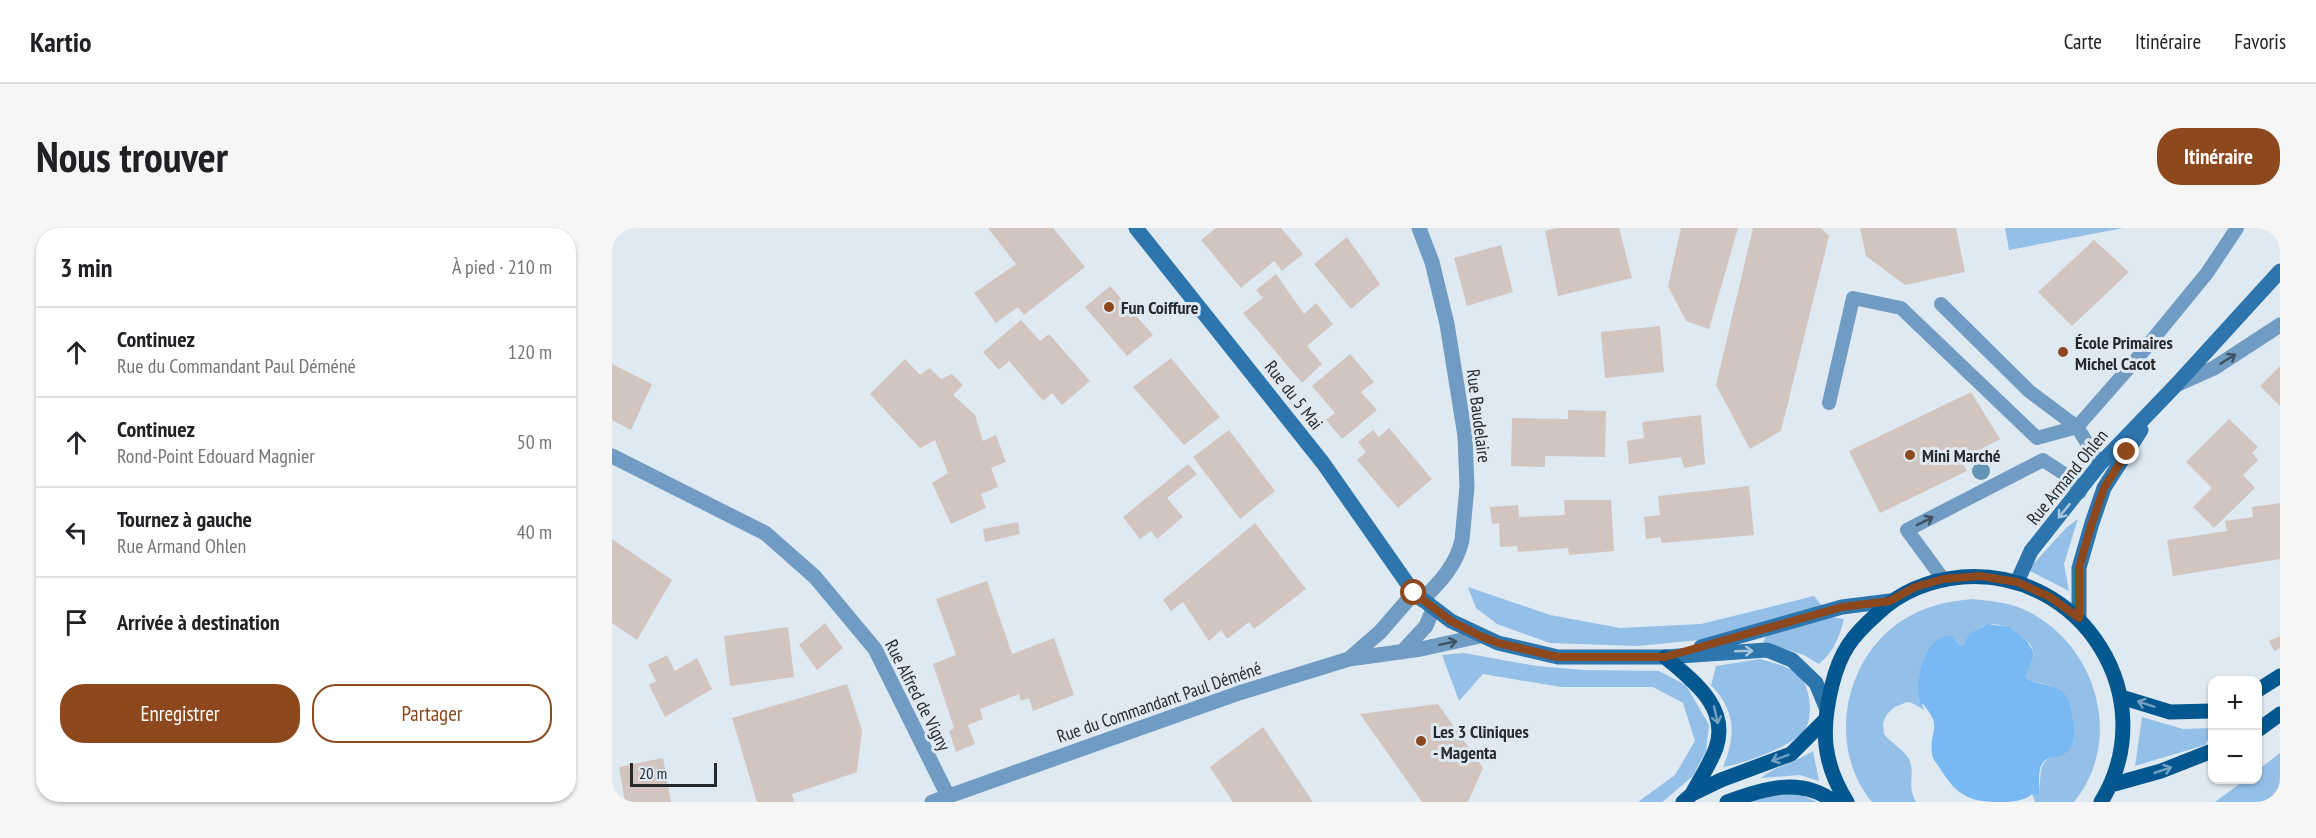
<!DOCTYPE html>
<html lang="fr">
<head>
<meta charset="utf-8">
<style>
	body { margin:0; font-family:"PT Sans Narrow",sans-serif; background:#f6f6f6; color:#202124 }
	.controls { position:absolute; right:18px; bottom:18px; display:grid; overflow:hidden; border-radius:12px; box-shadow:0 2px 4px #0004 }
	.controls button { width:54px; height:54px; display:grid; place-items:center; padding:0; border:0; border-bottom:2px solid #e0e0e0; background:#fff; color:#202124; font:30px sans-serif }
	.scale { position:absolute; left:18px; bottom:15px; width:87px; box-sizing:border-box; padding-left:6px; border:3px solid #262a2d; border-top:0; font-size:16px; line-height:21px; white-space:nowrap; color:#262a2d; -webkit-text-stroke:4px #dfe9f2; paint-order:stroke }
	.stop { position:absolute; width:18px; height:18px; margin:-14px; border:4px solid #8d491d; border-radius:50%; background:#fff }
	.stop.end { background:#8d491d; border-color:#fff; box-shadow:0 2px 6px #0008 }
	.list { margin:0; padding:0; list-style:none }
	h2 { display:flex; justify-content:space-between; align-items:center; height:78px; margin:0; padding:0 24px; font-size:26px }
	h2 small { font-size:20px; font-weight:400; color:#757577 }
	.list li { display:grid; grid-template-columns:39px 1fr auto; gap:18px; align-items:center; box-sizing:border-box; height:90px; padding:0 24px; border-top:2px solid #e0e0e0 }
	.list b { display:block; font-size:22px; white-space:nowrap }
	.list p { margin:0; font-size:20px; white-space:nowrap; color:#757577 }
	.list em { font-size:20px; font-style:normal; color:#757577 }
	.actions { display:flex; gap:12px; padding:18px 24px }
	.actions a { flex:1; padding:14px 0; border:2px solid #8d491d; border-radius:24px; text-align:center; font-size:21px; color:#8d491d }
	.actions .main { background:#8d491d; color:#fff }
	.icon { flex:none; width:33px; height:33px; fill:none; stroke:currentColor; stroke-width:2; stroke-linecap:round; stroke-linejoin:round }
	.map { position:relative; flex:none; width:1668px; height:574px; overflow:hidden; border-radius:24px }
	header { display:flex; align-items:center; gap:36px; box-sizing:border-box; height:84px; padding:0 30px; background:#fff; border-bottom:2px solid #e0e0e0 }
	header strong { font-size:28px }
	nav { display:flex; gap:33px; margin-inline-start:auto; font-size:21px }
	.intro { display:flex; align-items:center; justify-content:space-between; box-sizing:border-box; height:144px; padding:0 36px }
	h1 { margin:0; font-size:42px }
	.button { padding:15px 27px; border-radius:24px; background:#8d491d; color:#fff; font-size:21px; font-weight:700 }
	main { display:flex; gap:36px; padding:0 36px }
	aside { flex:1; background:#fff; border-radius:24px; box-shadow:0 2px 4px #0004 }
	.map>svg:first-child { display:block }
	.green { fill:#94bfe6 }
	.forest { fill:#78b9f3 }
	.building { fill:#d2c5bf }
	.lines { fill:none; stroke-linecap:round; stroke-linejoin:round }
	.lane { stroke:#709bc2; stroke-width:14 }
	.street { stroke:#709bc2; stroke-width:15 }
	.secondary { stroke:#2d75ad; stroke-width:15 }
	.primary { stroke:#05588f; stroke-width:15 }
	.tree { fill:#6495b6 }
	.oneway { stroke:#405261 }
	.oneway2 { stroke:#aac6dd }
	.oneway3 { stroke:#72a0c0 }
	.route { stroke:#8d491d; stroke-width:8 }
	.poi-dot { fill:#8d491d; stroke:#dfe9f2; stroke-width:2 }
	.labels { text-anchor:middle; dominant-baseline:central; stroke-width:6; stroke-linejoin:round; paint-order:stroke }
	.poi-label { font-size:18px; font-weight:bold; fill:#262a2d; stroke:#dfe9f2; text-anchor:start }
	.street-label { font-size:18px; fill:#262a2d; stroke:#dfe9f2 }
</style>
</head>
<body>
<header>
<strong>Kartio</strong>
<nav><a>Carte</a><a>Itinéraire</a><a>Favoris</a></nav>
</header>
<div class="intro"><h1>Nous trouver</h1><a class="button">Itinéraire</a></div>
<main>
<aside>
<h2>3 min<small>À pied · 210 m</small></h2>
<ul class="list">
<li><svg class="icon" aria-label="ahead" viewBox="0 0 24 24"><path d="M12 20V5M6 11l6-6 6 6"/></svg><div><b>Continuez</b><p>Rue du Commandant Paul Déméné</p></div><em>120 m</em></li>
<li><svg class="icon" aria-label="ahead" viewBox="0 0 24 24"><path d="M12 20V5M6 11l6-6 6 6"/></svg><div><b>Continuez</b><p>Rond-Point Edouard Magnier</p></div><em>50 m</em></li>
<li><svg class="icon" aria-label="left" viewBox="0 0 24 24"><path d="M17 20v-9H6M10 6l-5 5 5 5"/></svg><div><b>Tournez à gauche</b><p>Rue Armand Ohlen</p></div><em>40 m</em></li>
<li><svg class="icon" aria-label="arrive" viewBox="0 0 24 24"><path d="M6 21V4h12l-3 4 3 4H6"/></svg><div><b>Arrivée à destination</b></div></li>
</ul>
<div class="actions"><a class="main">Enregistrer</a><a>Partager</a></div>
</aside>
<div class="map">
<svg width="1668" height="574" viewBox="0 0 1668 574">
	<rect width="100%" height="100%" fill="#dfe9f2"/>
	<path class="green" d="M 1393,0 L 1511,0 L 1397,22 Z
		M 1466,291 L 1452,336 L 1457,363 L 1416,342 L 1455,299 Z
		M 856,359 L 938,387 L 1008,400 L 1089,396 L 1202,368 L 1211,379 L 1088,412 L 1025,418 L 938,415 L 885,396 L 864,380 Z
		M 1361,371 C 1378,373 1395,374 1411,381 C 1483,413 1514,510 1462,574 L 1423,574 L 1420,566 L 1427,568 C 1430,526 1427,538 1461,516 C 1465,498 1458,466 1439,458 C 1430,455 1421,455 1413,449 C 1415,441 1423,431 1421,423 C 1419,414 1412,410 1405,406 C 1382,389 1366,394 1353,418 L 1349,418 L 1344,412 L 1322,416 C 1305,435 1304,459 1312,482 L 1300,475 L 1295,474 L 1283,479 L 1275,486 L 1271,495 L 1272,506 C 1279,515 1292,522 1297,531 C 1304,548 1294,556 1304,574 L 1260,574 C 1214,519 1232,429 1291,392 C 1313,378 1336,373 1361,371 Z
		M 1219,389 L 1232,391 C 1228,408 1221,425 1207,436 L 1192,427 L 1151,414 L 1154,408 Z
		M 852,425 L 924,438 L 971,442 L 1047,443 L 1074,457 L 1097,497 L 1094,523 L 1081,548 L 1054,571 L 1050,574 L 1026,574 L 1063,547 L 1083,513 L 1071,475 L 1041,459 L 949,459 L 871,446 L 847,473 L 830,427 Z
		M 1148,431 C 1161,435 1182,439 1190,451 C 1198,462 1201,487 1194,500 C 1183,518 1131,536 1111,539 C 1124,507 1124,483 1099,457 L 1104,438 Z
		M 1530,489 L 1571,501 L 1600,500 L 1600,505 L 1593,517 L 1523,538 Z
		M 1201,523 L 1207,553 L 1188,547 L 1149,550 C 1163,538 1185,534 1201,523 Z
		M 1668,525 L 1668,574 L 1603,574 L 1633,552 L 1646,552 L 1646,542 Z
		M 1186,565 L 1205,574 L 1136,574 L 1152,568 Z"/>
	<path class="forest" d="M 1376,396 L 1397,399 L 1415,413 L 1421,423 L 1421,430 L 1413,449 C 1423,457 1437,455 1448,462 C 1456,467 1458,477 1460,486 C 1462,499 1467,520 1450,527 C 1442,530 1435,528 1430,536 C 1425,545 1428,559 1427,568 L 1420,566 C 1410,574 1399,574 1386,574 C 1357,574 1344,566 1329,542 C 1326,536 1321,533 1320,526 C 1317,500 1332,500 1310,475 L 1310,479 C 1300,458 1311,406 1340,408 L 1349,418 L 1352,418 L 1357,406 Z"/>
	<path class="building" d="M 376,0 L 441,0 L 473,39 L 412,87 L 406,79 L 384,95 L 362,65 L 404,36 Z
		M 604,0 L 669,0 L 691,26 L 670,43 L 662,33 L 629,60 L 589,12 Z
		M 945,0 L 1007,0 L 1020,50 L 946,68 L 933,3 Z
		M 1069,0 L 1126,0 L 1097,101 L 1074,93 L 1056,58 Z
		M 1141,0 L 1209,0 L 1217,8 L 1169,203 L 1138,221 L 1104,157 Z
		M 1248,0 L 1344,0 L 1353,44 L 1293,57 L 1254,28 Z
		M 735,9 L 768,56 L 739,81 L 702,36 Z
		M 1482,12 L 1517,44 L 1460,98 L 1426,64 Z
		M 889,17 L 901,64 L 855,78 L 842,30 Z
		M 664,46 L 692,86 L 704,75 L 721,96 L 695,118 L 710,136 L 690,155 L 631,85 L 651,70 L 644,62 Z
		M 498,58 L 541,107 L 515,128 L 473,79 Z
		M 409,92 L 428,113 L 437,106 L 478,153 L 450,177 L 440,165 L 431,173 L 397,133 L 387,142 L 371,124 Z
		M 1048,98 L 1052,144 L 993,150 L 989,104 Z
		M 738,126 L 762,154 L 749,164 L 765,182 L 730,211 L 714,192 L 723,185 L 700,158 Z
		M 559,130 L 608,189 L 572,217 L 521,159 Z
		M 293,131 L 308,147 L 318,140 L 329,151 L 340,146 L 351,157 L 341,167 L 363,187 L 371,213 L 384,207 L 394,234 L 379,240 L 386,259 L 369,266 L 374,280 L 339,296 L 320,255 L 336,245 L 323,212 L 308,220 L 258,166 Z
		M 0,136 L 40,156 L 19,202 L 0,192 Z
		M 1668,138 L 1668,178 L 1648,158 Z
		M 1359,164 L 1388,211 L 1349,232 L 1355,243 L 1268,285 L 1237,223 Z
		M 956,182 L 994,183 L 993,229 L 933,228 L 933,239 L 899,238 L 900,190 L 956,191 Z
		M 1089,187 L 1093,236 L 1072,240 L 1069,229 L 1017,236 L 1015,213 L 1032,210 L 1030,194 Z
		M 1617,191 L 1646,219 L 1640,225 L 1646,232 L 1631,247 L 1643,260 L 1602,300 L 1581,279 L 1600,260 L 1574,234 Z
		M 777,200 L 820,251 L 786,280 L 745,232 L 754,224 L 746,214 L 761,202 L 767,209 Z
		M 617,202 L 663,263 L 628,291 L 581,229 Z
		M 576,236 L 585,246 L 555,270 L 571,289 L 545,311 L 539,303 L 528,311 L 511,289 Z
		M 1137,258 L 1142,307 L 1050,315 L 1048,309 L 1034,311 L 1032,289 L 1048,287 L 1046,268 Z
		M 952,272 L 999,272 L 1002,323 L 957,327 L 956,320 L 906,324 L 905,318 L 888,319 L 887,295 L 880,296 L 878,279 L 906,277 L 907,289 L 953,287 Z
		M 1668,275 L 1668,331 L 1561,348 L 1555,312 L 1615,303 L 1613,293 L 1641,289 L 1640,279 Z
		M 406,294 L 408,306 L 373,314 L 371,301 Z
		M 643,295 L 694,361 L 642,401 L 637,394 L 615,411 L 609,402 L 597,413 L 571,374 L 559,383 L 551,372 Z
		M 0,311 L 60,352 L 25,412 L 0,395 Z
		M 375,353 L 400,426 L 442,410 L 462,467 L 421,483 L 417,470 L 409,473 L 407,466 L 368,481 L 371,491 L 356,497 L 363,516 L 344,524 L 337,503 L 342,500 L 321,436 L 344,427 L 324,371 Z
		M 213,395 L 231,420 L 205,442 L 187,417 Z
		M 176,399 L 182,449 L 118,458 L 112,408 Z
		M 1668,408 L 1668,420 L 1662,423 L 1657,413 Z
		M 55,427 L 63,443 L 85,430 L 100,461 L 53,489 L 37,457 L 44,453 L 36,437 Z
		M 235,456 L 250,502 L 245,544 L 180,566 L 182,574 L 145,574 L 120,490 Z
		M 826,476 L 871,540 L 856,574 L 810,574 L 748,486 Z
		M 651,499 L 701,574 L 621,574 L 598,539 Z
		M 51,530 L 59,574 L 13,574 L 7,539 Z"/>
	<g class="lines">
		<path class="lane" d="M 1329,76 L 1417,163 L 1465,199 L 1488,236
			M 1217,175 L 1241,70 L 1289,80 L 1425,210 L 1465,199 L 1523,133 L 1595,45 L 1625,0
			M 1331,351 L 1295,302 L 1431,232 L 1460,251 L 1468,264"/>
		<path class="street" d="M 807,0 L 820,34 L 835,96 L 853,208 L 855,259 L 850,312 C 844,338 828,354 810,372
			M 1564,157 L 1602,140 L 1668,97
			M 0,228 L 153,305 L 203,349 L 263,421 L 336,568
			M 790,424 L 814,398 L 821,381
			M 737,431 L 768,404 L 802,365
			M 320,574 L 627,465 L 737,431 L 809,421 L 868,408"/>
		<path class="secondary" d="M 524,0 L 711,235 L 802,365 L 839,393 L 886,415 L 946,429 L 1053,429 L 1155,422 L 1180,432 L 1204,455 L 1214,479
			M 1405,354 L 1419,323 L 1488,236 L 1564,157 L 1668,43
			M 1467,391 L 1467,340 L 1480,295 L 1492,260 L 1529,202
			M 1089,419 L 1230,379 L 1278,373"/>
		<path class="primary" d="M 1053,429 C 1080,452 1118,479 1104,520 C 1098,536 1088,551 1080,566
			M 1646,462 L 1668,448
			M 1509,469 L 1558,484 L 1600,483
			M 1646,502 L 1668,486
			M 1499,557 L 1549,543 L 1600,523
			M 1071,574 L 1080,566 L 1109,552 L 1179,526 L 1212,493
			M 1115,574 C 1150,561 1189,548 1222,574
			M 1235,574 C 1210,534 1209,501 1220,457 C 1228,424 1240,408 1265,386 C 1289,363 1317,352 1350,349 C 1471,340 1552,471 1489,574"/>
	</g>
	<circle class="tree" cx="1369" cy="243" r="9"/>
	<defs><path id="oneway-shaft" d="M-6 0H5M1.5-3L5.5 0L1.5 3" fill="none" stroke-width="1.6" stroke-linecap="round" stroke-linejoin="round" transform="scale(1.5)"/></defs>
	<g class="oneway">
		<use href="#oneway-shaft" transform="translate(1616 131) rotate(-32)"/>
		<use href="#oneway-shaft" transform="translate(1313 293) rotate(-27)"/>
		<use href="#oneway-shaft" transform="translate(836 415) rotate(-12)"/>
	</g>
	<g class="oneway2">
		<use href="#oneway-shaft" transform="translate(1452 283) rotate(129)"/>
		<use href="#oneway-shaft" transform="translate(1132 423) rotate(-2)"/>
	</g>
	<g class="oneway3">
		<use href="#oneway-shaft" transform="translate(1534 476) rotate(-161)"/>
		<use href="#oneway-shaft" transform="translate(1104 487) rotate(77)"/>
		<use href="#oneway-shaft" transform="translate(1168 530) rotate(159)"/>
		<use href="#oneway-shaft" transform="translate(1551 542) rotate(-19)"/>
	</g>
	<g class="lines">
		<path class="route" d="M 802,365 L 839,393 L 868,408 L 886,415 L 946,429 L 1053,429 L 1230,379 L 1278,373 L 1303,359 L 1331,351 L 1368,348 L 1405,354 L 1438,369 L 1467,390 L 1467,340 L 1479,298 L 1492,260 L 1515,224"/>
	</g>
	<g class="poi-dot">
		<circle cx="497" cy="79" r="6"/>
		<circle cx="1451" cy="124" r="6"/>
		<circle cx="1298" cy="227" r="6"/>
		<circle cx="809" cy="513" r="6"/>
	</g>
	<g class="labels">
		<g class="poi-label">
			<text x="509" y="79">Fun Coiffure</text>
			<text x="1463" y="114">École Primaires<tspan x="1463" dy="21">Michel Cacot</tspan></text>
			<text x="1310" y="227">Mini Marché</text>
			<text x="821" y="503">Les 3 Cliniques<tspan x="821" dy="21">- Magenta</tspan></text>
		</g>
		<g class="street-label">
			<text transform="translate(682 167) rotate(52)">Rue du 5 Mai</text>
			<text transform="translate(867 188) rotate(83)">Rue Baudelaire</text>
			<text transform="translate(1455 249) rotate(-51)">Rue Armand Ohlen</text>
			<text transform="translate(306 467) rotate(63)">Rue Alfred de Vigny</text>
			<text transform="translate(547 474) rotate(-19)">Rue du Commandant Paul Déméné</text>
		</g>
	</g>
</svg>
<div class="controls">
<button>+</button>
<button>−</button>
</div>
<div class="scale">20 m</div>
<div class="stop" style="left:802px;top:365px"></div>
<div class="stop end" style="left:1515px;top:224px"></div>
</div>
</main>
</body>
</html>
